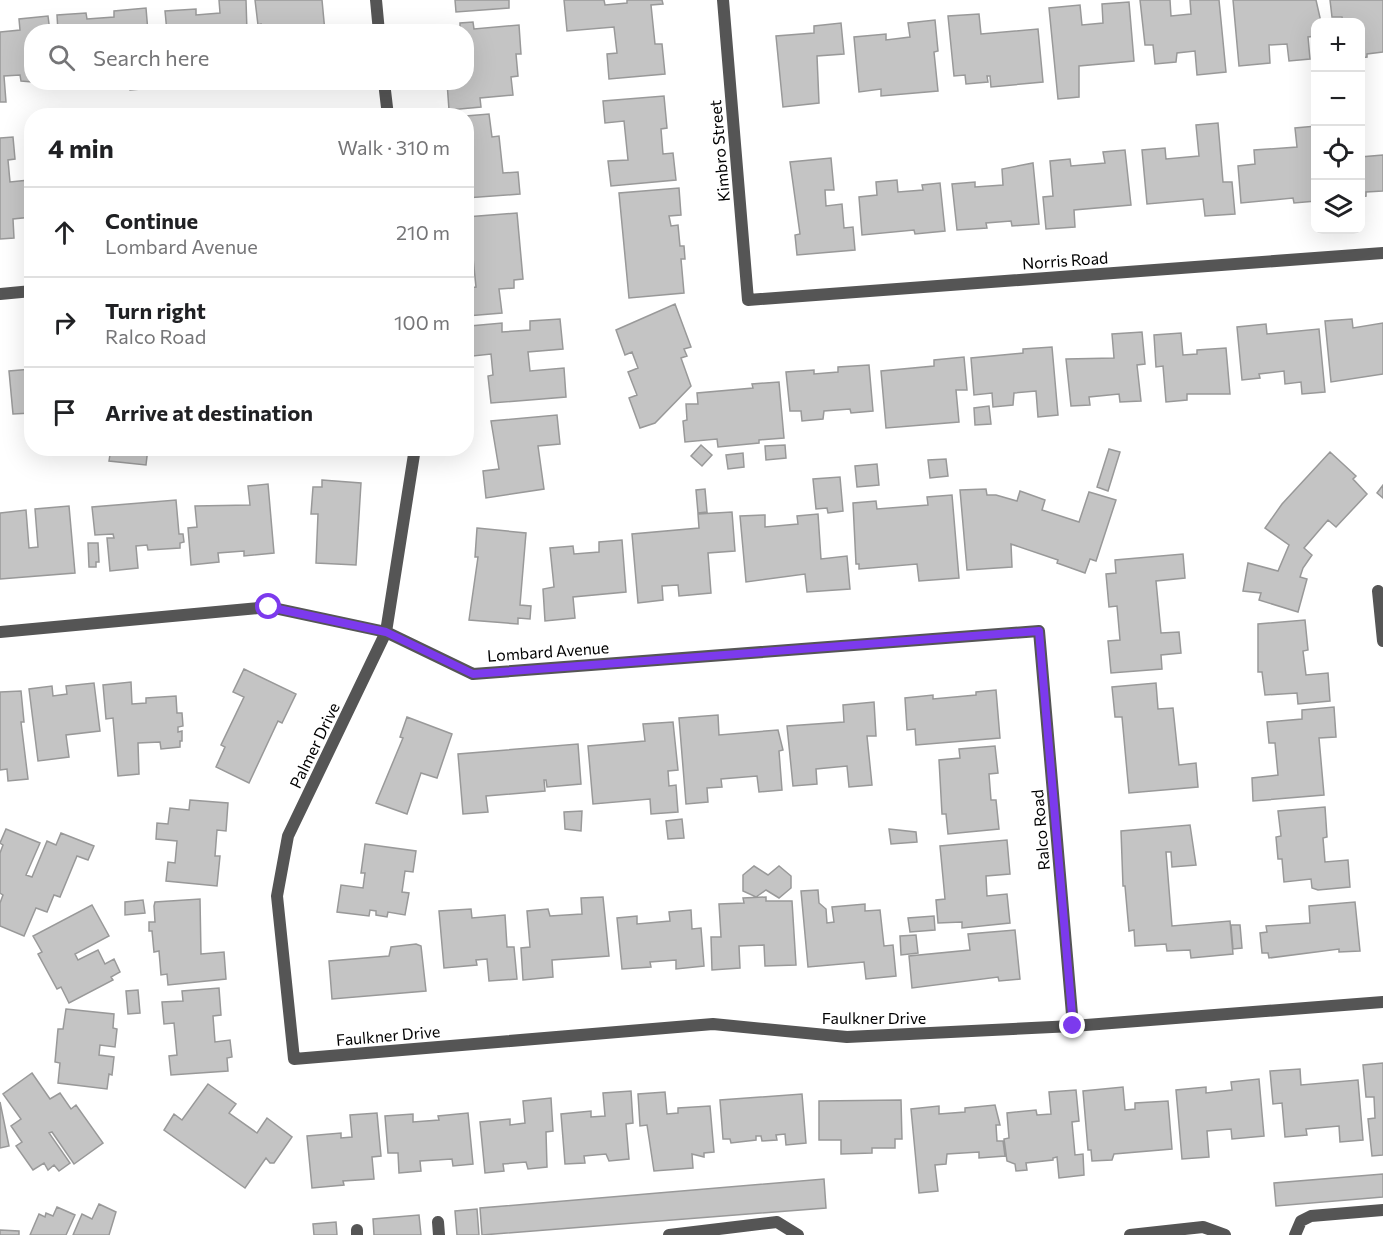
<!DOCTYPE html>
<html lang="en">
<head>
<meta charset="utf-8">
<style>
	body { margin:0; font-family:Commissioner,sans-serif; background:#f6f6f6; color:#202124 }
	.controls { position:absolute; right:18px; top:18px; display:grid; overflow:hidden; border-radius:12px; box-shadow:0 6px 24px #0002 }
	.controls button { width:54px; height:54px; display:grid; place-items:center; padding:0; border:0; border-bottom:2px solid #e0e0e0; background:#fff; color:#202124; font:30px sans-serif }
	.stop { position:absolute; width:18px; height:18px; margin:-14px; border:4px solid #7c3aed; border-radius:50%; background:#fff }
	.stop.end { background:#7c3aed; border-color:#fff; box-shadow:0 2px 6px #0008 }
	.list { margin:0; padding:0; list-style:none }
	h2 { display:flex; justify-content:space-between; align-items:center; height:78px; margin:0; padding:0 24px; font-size:26px }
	h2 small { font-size:20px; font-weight:400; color:#757577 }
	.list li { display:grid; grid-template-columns:39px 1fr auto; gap:18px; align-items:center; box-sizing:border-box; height:90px; padding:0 24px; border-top:2px solid #e0e0e0 }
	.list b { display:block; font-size:22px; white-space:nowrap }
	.list p { margin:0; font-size:20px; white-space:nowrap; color:#757577 }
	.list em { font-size:20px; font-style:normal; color:#757577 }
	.icon { flex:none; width:33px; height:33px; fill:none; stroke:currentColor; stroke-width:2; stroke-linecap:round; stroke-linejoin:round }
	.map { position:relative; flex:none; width:1383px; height:1235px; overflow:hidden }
	.search { position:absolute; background:#fff; box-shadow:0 6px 24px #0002; left:24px; top:24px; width:450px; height:66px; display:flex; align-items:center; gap:15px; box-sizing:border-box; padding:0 21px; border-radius:24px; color:#757577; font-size:22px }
	.panel { position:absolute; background:#fff; box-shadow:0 6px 24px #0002; left:24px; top:108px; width:450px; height:348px; border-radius:24px }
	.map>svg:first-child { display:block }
	.building { fill:#c4c4c4; stroke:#999; stroke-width:1.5 }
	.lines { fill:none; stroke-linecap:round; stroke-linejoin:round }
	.lane { stroke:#555; stroke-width:12 }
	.street { stroke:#555; stroke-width:12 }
	.route { stroke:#7c3aed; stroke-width:8 }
	.labels { text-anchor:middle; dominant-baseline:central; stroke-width:5; stroke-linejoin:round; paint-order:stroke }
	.street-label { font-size:16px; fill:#000; stroke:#fff }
</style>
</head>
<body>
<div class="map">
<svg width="1383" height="1235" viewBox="0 0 1383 1235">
	<rect width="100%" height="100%" fill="#fff"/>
	<path class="building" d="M 219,0 L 246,0 L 247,32 L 167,32 L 165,11 L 196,9 L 196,15 L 220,13 Z
		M 255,0 L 322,0 L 325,32 L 262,32 L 261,24 L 258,25 Z
		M 455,0 L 509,0 L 509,8 L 456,12 Z
		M 564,0 L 604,0 L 605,5 L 627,3 L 627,0 L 662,0 L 663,4 L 651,5 L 655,44 L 662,44 L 665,74 L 609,79 L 607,54 L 617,53 L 614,27 L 567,31 Z
		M 1140,0 L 1170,0 L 1171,16 L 1191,14 L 1190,0 L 1219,0 L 1226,72 L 1197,75 L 1195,51 L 1177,53 L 1176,62 L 1155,64 L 1153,45 L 1145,45 Z
		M 1233,0 L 1316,0 L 1321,22 L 1316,22 L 1316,36 L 1308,37 L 1310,59 L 1289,61 L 1287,44 L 1269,45 L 1270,63 L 1239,66 Z
		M 1330,0 L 1383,0 L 1383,52 L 1367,54 L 1367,57 L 1360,58 L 1360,22 L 1343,22 L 1342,17 L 1332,17 Z
		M 1129,2 L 1134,61 L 1079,66 L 1079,97 L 1058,99 L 1049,8 L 1080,5 L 1082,25 L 1103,23 L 1102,4 Z
		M 146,8 L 148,32 L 58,32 L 57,15 L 86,13 L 87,19 L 114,17 L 114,11 Z
		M 979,14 L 981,34 L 1038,29 L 1043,82 L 991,87 L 990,76 L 987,76 L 988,82 L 966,84 L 965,75 L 954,76 L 948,16 Z
		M 48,16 L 50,32 L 32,32 L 32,82 L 21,81 L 20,75 L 4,76 L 6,102 L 0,102 L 0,32 L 20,30 L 19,19 Z
		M 935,20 L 938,51 L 934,52 L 938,91 L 881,96 L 881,89 L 859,92 L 854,37 L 886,34 L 886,40 L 910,37 L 908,23 Z
		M 473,22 L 474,29 L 519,25 L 521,54 L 516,54 L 518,76 L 511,77 L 513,95 L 480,98 L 481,107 L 449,110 L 447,82 L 466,82 L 466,32 L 457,30 L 460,30 L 460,23 Z
		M 841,23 L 844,54 L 817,56 L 819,103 L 783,107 L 776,36 L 814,33 L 814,26 Z
		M 129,82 L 153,82 L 153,88 L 130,90 Z
		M 664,96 L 667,128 L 661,129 L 663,154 L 673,153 L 676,180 L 611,186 L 608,161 L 628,160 L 624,121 L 605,123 L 603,101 Z
		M 489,114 L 492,137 L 499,136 L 503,173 L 518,172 L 520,194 L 466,198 L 466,116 Z
		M 1218,123 L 1223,182 L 1232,182 L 1235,214 L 1205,216 L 1203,199 L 1147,204 L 1142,150 L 1165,148 L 1166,159 L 1199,156 L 1196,125 Z
		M 1316,126 L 1316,201 L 1294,203 L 1293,198 L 1241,203 L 1238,166 L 1255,164 L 1254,150 L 1297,147 L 1295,128 Z
		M 13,137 L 15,159 L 8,160 L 10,182 L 29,180 L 28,171 L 32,171 L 32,217 L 13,219 L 14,238 L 0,239 L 0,138 Z
		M 1125,150 L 1131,205 L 1074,210 L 1075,227 L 1046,229 L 1043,197 L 1053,196 L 1050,161 L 1070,159 L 1071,166 L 1105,163 L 1103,152 Z
		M 1383,155 L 1383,191 L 1366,192 L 1366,196 L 1360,197 L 1360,157 Z
		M 831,158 L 834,190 L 825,190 L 826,206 L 842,204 L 844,228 L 853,227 L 855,250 L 797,255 L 795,235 L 800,234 L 790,162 Z
		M 1033,163 L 1039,224 L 1012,226 L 1011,221 L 986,223 L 987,228 L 957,230 L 952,184 L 975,182 L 975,187 L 1003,185 L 1002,169 Z
		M 897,180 L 898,192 L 923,190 L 922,185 L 940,183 L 945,231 L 915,234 L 914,230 L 862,235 L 859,197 L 877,195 L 876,182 Z
		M 679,188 L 681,215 L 669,216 L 671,226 L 678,225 L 680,246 L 684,246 L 685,259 L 681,259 L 684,293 L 629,298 L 619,193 Z
		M 517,213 L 523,279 L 514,280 L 514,288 L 499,289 L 502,313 L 467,316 L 466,288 L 476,287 L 472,248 L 466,248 L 466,217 Z
		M 675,304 L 691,347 L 684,349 L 687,356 L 681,358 L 691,386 L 655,423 L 640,428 L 629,398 L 637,395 L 628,372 L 638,368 L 632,352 L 625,355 L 616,330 Z
		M 560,319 L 563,349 L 528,352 L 530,371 L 564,368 L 566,397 L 491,403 L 488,376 L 493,375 L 491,354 L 473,356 L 470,326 L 502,323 L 502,332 L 530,330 L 530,321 Z
		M 1352,319 L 1353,328 L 1383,323 L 1383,374 L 1331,382 L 1325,321 Z
		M 1266,324 L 1267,334 L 1319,329 L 1325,392 L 1302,394 L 1301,382 L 1285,384 L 1284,371 L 1259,374 L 1260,378 L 1242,380 L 1237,327 Z
		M 1142,332 L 1145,364 L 1137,365 L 1141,401 L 1120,402 L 1119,394 L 1089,397 L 1090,405 L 1071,406 L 1066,359 L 1114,358 L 1112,334 Z
		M 1181,333 L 1183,355 L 1197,354 L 1197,350 L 1226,348 L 1230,394 L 1187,394 L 1187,400 L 1166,402 L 1163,366 L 1156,367 L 1154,335 Z
		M 1052,347 L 1058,415 L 1038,417 L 1036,391 L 1014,393 L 1013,405 L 993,407 L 992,393 L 974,395 L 971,358 L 1023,353 L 1023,349 Z
		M 964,357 L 967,390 L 956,390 L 959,422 L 886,428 L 881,371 L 934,366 L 934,360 Z
		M 869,365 L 873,411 L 851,413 L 850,409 L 824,411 L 823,419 L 802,421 L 801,411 L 790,411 L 786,372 L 814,370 L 814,374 L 838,372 L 838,367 Z
		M 32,369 L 32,413 L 13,414 L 9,371 Z
		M 779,382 L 784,438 L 759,440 L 759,443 L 718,447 L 717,439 L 685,442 L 683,421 L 687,420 L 686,404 L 698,404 L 697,393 L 753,388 L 752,384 Z
		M 989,406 L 991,424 L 975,425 L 974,408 Z
		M 557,415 L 560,444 L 538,446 L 544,489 L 486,498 L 483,471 L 499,469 L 491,421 Z
		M 701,445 L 712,455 L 702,466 L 691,456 Z
		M 785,445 L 786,458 L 766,460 L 765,446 Z
		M 111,448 L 148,448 L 146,465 L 109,461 Z
		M 1109,449 L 1120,452 L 1108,491 L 1097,487 Z
		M 1330,452 L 1356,476 L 1353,479 L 1367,494 L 1336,527 L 1328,520 L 1304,548 L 1312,555 L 1303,568 L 1300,577 L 1307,579 L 1298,612 L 1259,600 L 1261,593 L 1243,591 L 1248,563 L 1278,571 L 1289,545 L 1265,528 L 1282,504 Z
		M 743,453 L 744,467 L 728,469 L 726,455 Z
		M 946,459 L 948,476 L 930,478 L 928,460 Z
		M 877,464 L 879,485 L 857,487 L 855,466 Z
		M 840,477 L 843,511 L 828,513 L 827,508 L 816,509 L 813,479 Z
		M 322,480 L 361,483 L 356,565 L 316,563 L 318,514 L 311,514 L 313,487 L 322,487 Z
		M 268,484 L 274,553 L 244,556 L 244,551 L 218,553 L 219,562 L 191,565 L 188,528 L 197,527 L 195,506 L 250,505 L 248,486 Z
		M 1383,485 L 1383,498 L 1377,493 Z
		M 705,489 L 707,512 L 698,513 L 696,490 Z
		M 986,489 L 987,495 L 996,495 L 1017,501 L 1020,491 L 1045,500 L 1042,510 L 1079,522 L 1089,492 L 1116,500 L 1096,561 L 1090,559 L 1085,573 L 1057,563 L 1058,560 L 1011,544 L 1012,567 L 967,570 L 960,490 Z
		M 952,495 L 959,578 L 919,581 L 917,564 L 859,569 L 859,564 L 856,564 L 853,503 L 876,501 L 877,509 L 928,505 L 927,497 Z
		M 176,500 L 179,534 L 183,534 L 184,542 L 180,543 L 180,548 L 148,550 L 147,545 L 136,546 L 138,568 L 110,571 L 107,538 L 114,538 L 113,534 L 95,535 L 92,507 Z
		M 69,506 L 75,573 L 0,579 L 0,513 L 26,510 L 29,548 L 38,547 L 35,509 Z
		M 732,512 L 735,551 L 708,553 L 711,593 L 679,596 L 678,585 L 662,586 L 663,600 L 638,603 L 632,534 L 699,528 L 698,514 Z
		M 818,514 L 821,559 L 847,556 L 850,589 L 807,592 L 805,574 L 746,582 L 740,516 L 765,515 L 765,527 L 798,524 L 797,516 Z
		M 477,528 L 526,533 L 520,605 L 531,606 L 530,619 L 518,618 L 518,624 L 469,620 L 478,557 L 475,557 Z
		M 622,540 L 626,592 L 573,597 L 575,618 L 545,621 L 543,589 L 554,587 L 550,548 L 573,546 L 574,554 L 599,552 L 599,542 Z
		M 88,543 L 98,543 L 99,562 L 96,562 L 96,567 L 89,567 Z
		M 1183,554 L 1185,578 L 1156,581 L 1161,633 L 1179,632 L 1181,653 L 1161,655 L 1162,669 L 1111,673 L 1108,641 L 1120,640 L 1117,606 L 1109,607 L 1106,574 L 1116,573 L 1115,560 Z
		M 1305,620 L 1308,650 L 1303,651 L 1306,675 L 1328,673 L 1330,701 L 1298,704 L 1297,693 L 1265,695 L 1262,672 L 1258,672 L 1258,624 Z
		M 244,669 L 296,694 L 282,723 L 278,721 L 249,783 L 216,767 L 225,747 L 221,745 L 244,697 L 233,692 Z
		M 131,682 L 132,704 L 146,703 L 146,698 L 176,696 L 177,713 L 182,713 L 183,726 L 178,727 L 178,732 L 182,731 L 182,741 L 180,741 L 180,747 L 161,749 L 160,742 L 138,743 L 139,774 L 118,776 L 113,718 L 106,719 L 103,685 Z
		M 94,683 L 100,731 L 66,735 L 69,757 L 38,761 L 29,689 L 52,686 L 53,696 L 67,694 L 66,686 Z
		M 1156,683 L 1158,709 L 1173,708 L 1179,765 L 1196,763 L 1198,787 L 1129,793 L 1122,717 L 1115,717 L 1112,687 Z
		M 996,690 L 1000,738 L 916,745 L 915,729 L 907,730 L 905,698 L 933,695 L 933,699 L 976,695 L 976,692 Z
		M 21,691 L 24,722 L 21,722 L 28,779 L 8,781 L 7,769 L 0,770 L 0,692 Z
		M 874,702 L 876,736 L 867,736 L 872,785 L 849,787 L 847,766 L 816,769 L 817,784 L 793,786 L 787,726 L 844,722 L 843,705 Z
		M 1334,707 L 1336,737 L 1319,738 L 1324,795 L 1253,801 L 1252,778 L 1278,775 L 1275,743 L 1269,743 L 1267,722 L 1302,719 L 1302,710 Z
		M 718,715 L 719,735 L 778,730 L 783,750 L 779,751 L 782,790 L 759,792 L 757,776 L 721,779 L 722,787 L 707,788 L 708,802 L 686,804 L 679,718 Z
		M 407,717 L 452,734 L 437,778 L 421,773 L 407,814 L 376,803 L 403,738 L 400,737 Z
		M 673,722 L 678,770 L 668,771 L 669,786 L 676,785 L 678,812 L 651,814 L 650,799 L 593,804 L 588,746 L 645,741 L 643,724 Z
		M 578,744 L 581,784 L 547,787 L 546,780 L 544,780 L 545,791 L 486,796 L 488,812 L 463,814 L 458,754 Z
		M 995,746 L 998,773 L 989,774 L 991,800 L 996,800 L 999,829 L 948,834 L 946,814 L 942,814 L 939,760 L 960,758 L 959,749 Z
		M 190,800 L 228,803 L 226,831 L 217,830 L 215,856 L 220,856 L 217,886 L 166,881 L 168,862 L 175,863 L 177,841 L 156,839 L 157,823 L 168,824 L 170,808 L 189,810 Z
		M 1325,807 L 1327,837 L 1323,838 L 1325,862 L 1348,860 L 1350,887 L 1318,890 L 1312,888 L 1311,879 L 1284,882 L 1282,859 L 1278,859 L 1276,837 L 1281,836 L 1278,811 Z
		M 582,811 L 581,831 L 565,829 L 564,812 Z
		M 682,819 L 684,838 L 668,839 L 666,821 Z
		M 1190,825 L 1196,865 L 1172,867 L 1171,852 L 1166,852 L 1172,926 L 1230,921 L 1233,954 L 1191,958 L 1190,950 L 1167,951 L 1166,944 L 1135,946 L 1134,930 L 1129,931 L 1125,886 L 1123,886 L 1121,831 Z
		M 6,829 L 40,843 L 26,875 L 32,877 L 47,841 L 56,845 L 61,833 L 94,846 L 88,860 L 77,856 L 60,897 L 54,895 L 47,912 L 36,908 L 24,936 L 0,926 L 0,903 L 3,895 L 0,893 L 0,853 L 3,845 L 0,843 Z
		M 889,829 L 916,832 L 917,842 L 891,844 Z
		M 1007,840 L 1010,874 L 986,876 L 987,896 L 1007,894 L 1010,923 L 962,928 L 962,922 L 938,923 L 936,900 L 945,899 L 940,846 Z
		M 365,844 L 416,851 L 413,872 L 405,871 L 402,892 L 409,893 L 405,915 L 388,912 L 387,917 L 376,915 L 376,911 L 370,910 L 369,916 L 337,912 L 341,885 L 363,888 L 365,873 L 361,873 Z
		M 754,866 L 768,875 L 779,866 L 791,876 L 791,888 L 779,898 L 766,890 L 756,897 L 743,891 L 743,875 Z
		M 818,890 L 819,903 L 826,909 L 827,923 L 834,922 L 832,907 L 865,904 L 865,911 L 880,910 L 884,946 L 893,945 L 896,976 L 866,979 L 864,962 L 808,967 L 801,891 Z
		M 603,897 L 609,956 L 552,960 L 553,977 L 523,980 L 521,948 L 530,947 L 527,911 L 548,909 L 550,916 L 582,914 L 581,898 Z
		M 766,897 L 766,901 L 792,901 L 796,965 L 765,966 L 764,945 L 739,946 L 740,968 L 712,970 L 711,937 L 721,937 L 719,904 L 744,903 L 743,898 Z
		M 200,899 L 201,954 L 224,952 L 226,979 L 168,985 L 167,974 L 161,975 L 159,951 L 154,952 L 152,931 L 149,931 L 149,922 L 155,922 L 154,906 L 155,902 Z
		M 143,900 L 145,913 L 125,915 L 125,902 Z
		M 1355,902 L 1360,951 L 1339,952 L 1339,949 L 1269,958 L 1268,953 L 1262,953 L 1260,933 L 1267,932 L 1266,926 L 1310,923 L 1309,906 Z
		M 92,905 L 109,936 L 75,954 L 78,960 L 98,950 L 105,964 L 114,959 L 120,972 L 111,977 L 113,980 L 69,1003 L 61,987 L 57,989 L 38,954 L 42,952 L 33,936 Z
		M 471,909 L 472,918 L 505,915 L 507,947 L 514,947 L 517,979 L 489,981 L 487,959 L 476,960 L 477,965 L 444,968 L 439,911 Z
		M 691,910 L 692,929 L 701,928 L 704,966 L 676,969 L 676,960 L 650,962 L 651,967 L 622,969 L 617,918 L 637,916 L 637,924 L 670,921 L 669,912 Z
		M 934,916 L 935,930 L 910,932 L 908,918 Z
		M 1231,925 L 1240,925 L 1242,948 L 1233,949 Z
		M 1015,930 L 1020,979 L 999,981 L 998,977 L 912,988 L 909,956 L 970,950 L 968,934 Z
		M 916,935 L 918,953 L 901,955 L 900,936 Z
		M 416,944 L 421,946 L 426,991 L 332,999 L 329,961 L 389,956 L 391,947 Z
		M 219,988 L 221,1015 L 213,1016 L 215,1042 L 230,1040 L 232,1057 L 227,1058 L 228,1071 L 171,1075 L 169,1056 L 177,1055 L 174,1023 L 164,1024 L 162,1002 L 183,1001 L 182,991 Z
		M 138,990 L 140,1013 L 128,1014 L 126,991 Z
		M 66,1009 L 114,1014 L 113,1028 L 117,1029 L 115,1047 L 100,1045 L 99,1055 L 114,1057 L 112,1075 L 109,1074 L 107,1089 L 58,1083 L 60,1063 L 55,1062 L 58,1029 L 63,1029 Z
		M 1383,1063 L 1383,1155 L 1372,1156 L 1368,1119 L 1375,1118 L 1374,1097 L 1366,1097 L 1363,1065 Z
		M 1300,1069 L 1301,1085 L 1358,1080 L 1363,1140 L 1340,1142 L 1339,1126 L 1306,1129 L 1307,1135 L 1285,1137 L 1282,1103 L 1273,1104 L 1270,1071 Z
		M 32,1073 L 50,1099 L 60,1093 L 71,1109 L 76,1105 L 103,1143 L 74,1164 L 52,1132 L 49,1133 L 70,1163 L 59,1171 L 54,1165 L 48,1170 L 44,1163 L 33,1170 L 16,1146 L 22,1142 L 11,1126 L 21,1119 L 3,1094 Z
		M 1259,1079 L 1264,1136 L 1232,1139 L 1231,1129 L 1207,1131 L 1209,1157 L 1182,1159 L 1176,1090 L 1206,1087 L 1206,1093 L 1232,1090 L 1231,1082 Z
		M 208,1084 L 236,1104 L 229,1113 L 257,1133 L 267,1118 L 292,1137 L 274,1163 L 270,1163 L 266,1158 L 245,1188 L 164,1130 L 174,1114 L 182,1120 Z
		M 1123,1087 L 1125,1110 L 1135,1109 L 1135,1103 L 1168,1101 L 1172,1149 L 1114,1154 L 1112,1160 L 1092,1161 L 1091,1150 L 1088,1150 L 1083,1091 Z
		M 1076,1090 L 1079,1121 L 1072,1122 L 1075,1155 L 1083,1154 L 1084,1175 L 1059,1178 L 1057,1157 L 1053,1158 L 1053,1160 L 1026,1163 L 1027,1170 L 1016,1171 L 1015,1164 L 1007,1161 L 1004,1139 L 1009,1138 L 1007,1113 L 1036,1110 L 1037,1115 L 1051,1114 L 1049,1092 Z
		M 631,1091 L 633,1123 L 626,1124 L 629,1159 L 609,1161 L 606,1154 L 584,1156 L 585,1163 L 565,1164 L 561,1114 L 591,1111 L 591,1117 L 605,1116 L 603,1093 Z
		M 665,1092 L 667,1114 L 678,1113 L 678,1108 L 710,1106 L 714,1152 L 704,1153 L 704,1157 L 692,1154 L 693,1168 L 654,1171 L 647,1125 L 640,1126 L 638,1094 Z
		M 802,1094 L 806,1143 L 786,1145 L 785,1134 L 776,1135 L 777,1140 L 762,1141 L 761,1136 L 756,1136 L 756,1140 L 731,1143 L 730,1139 L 723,1139 L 720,1100 Z
		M 551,1098 L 553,1131 L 546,1132 L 547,1167 L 528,1169 L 526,1162 L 503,1164 L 504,1171 L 485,1173 L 480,1122 L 510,1119 L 510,1125 L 525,1123 L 523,1101 Z
		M 901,1100 L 902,1139 L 895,1139 L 895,1148 L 872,1148 L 872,1153 L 841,1154 L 841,1140 L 819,1140 L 819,1101 Z
		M 0,1102 L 9,1146 L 0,1148 Z
		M 995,1105 L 1000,1125 L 996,1125 L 997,1141 L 1003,1141 L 1005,1156 L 979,1158 L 979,1152 L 947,1154 L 946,1164 L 935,1165 L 938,1191 L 919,1193 L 911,1109 L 939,1106 L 939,1114 L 965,1112 L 965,1108 Z
		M 377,1113 L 381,1156 L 372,1157 L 374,1179 L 343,1181 L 344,1185 L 312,1188 L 307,1136 L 341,1133 L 341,1138 L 352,1137 L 350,1115 Z
		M 468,1113 L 473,1164 L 453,1166 L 452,1159 L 420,1161 L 421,1171 L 399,1173 L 398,1153 L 388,1153 L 385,1116 L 413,1114 L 413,1122 L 439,1120 L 438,1116 Z
		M 1383,1174 L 1383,1197 L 1276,1206 L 1274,1183 Z
		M 824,1179 L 826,1208 L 482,1235 L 480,1208 Z
		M 99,1204 L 116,1212 L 109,1235 L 73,1235 L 82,1214 L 92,1219 Z
		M 57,1207 L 75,1215 L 66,1235 L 30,1235 L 39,1214 L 45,1217 L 46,1213 L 53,1216 Z
		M 477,1209 L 479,1235 L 457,1235 L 455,1211 Z
		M 419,1215 L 421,1235 L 374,1235 L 373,1219 Z
		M 336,1222 L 337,1235 L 314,1235 L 313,1224 Z
		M 0,1230 L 19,1231 L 19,1235 L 0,1235 Z"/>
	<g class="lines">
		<path class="lane" d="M 438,1222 L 439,1235
			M 357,1230 L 357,1235
			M 669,1235 L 777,1222 L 798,1235
			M 1130,1235 L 1203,1227 L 1225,1235
			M 1295,1235 L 1301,1221 L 1311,1216 L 1383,1210"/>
		<path class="street" d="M 376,0 L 379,32
			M 723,0 L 748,300 L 1383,253
			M 384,82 L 388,116
			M 0,294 L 32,291
			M 415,448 L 386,632 L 288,836 L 277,896 L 294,1059 L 713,1024 L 847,1037 L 1073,1026 L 1383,1002
			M 1378,591 L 1383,641
			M 0,632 L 269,607 L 386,632 L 473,674 L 1039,631 L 1073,1026"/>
	</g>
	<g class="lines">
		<path class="route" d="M 269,607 L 386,632 L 473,674 L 1039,631 L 1073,1026"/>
	</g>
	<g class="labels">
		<g class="street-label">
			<text transform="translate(719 151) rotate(-95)">Kimbro Street</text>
			<text transform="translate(1065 260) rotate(-4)">Norris Road</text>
			<text transform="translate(548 651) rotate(-4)">Lombard Avenue</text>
			<text transform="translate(314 745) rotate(-64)">Palmer Drive</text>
			<text transform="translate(1040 830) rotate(-95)">Ralco Road</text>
			<text x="874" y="1017">Faulkner Drive</text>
			<text transform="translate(388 1035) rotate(-5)">Faulkner Drive</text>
		</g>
	</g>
</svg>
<div class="controls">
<button>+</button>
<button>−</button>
<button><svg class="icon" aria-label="locate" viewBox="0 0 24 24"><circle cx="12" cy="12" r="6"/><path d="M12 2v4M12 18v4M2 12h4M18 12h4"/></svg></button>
<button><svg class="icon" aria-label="layers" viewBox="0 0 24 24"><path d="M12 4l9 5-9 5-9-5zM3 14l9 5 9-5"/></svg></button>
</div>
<div class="stop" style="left:269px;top:607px"></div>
<div class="stop end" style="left:1073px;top:1026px"></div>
<div class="search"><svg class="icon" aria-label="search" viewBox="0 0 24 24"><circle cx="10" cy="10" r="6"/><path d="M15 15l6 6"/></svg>Search here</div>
<section class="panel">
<h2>4 min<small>Walk · 310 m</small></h2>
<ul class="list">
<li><svg class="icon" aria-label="ahead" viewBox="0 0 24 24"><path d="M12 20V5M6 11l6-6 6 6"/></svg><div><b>Continue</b><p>Lombard Avenue</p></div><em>210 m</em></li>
<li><svg class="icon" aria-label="right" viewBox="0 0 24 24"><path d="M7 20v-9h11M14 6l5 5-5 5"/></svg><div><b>Turn right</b><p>Ralco Road</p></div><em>100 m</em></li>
<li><svg class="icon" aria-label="arrive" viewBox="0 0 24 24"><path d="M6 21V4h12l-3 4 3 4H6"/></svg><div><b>Arrive at destination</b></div></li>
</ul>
</section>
</div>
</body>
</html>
